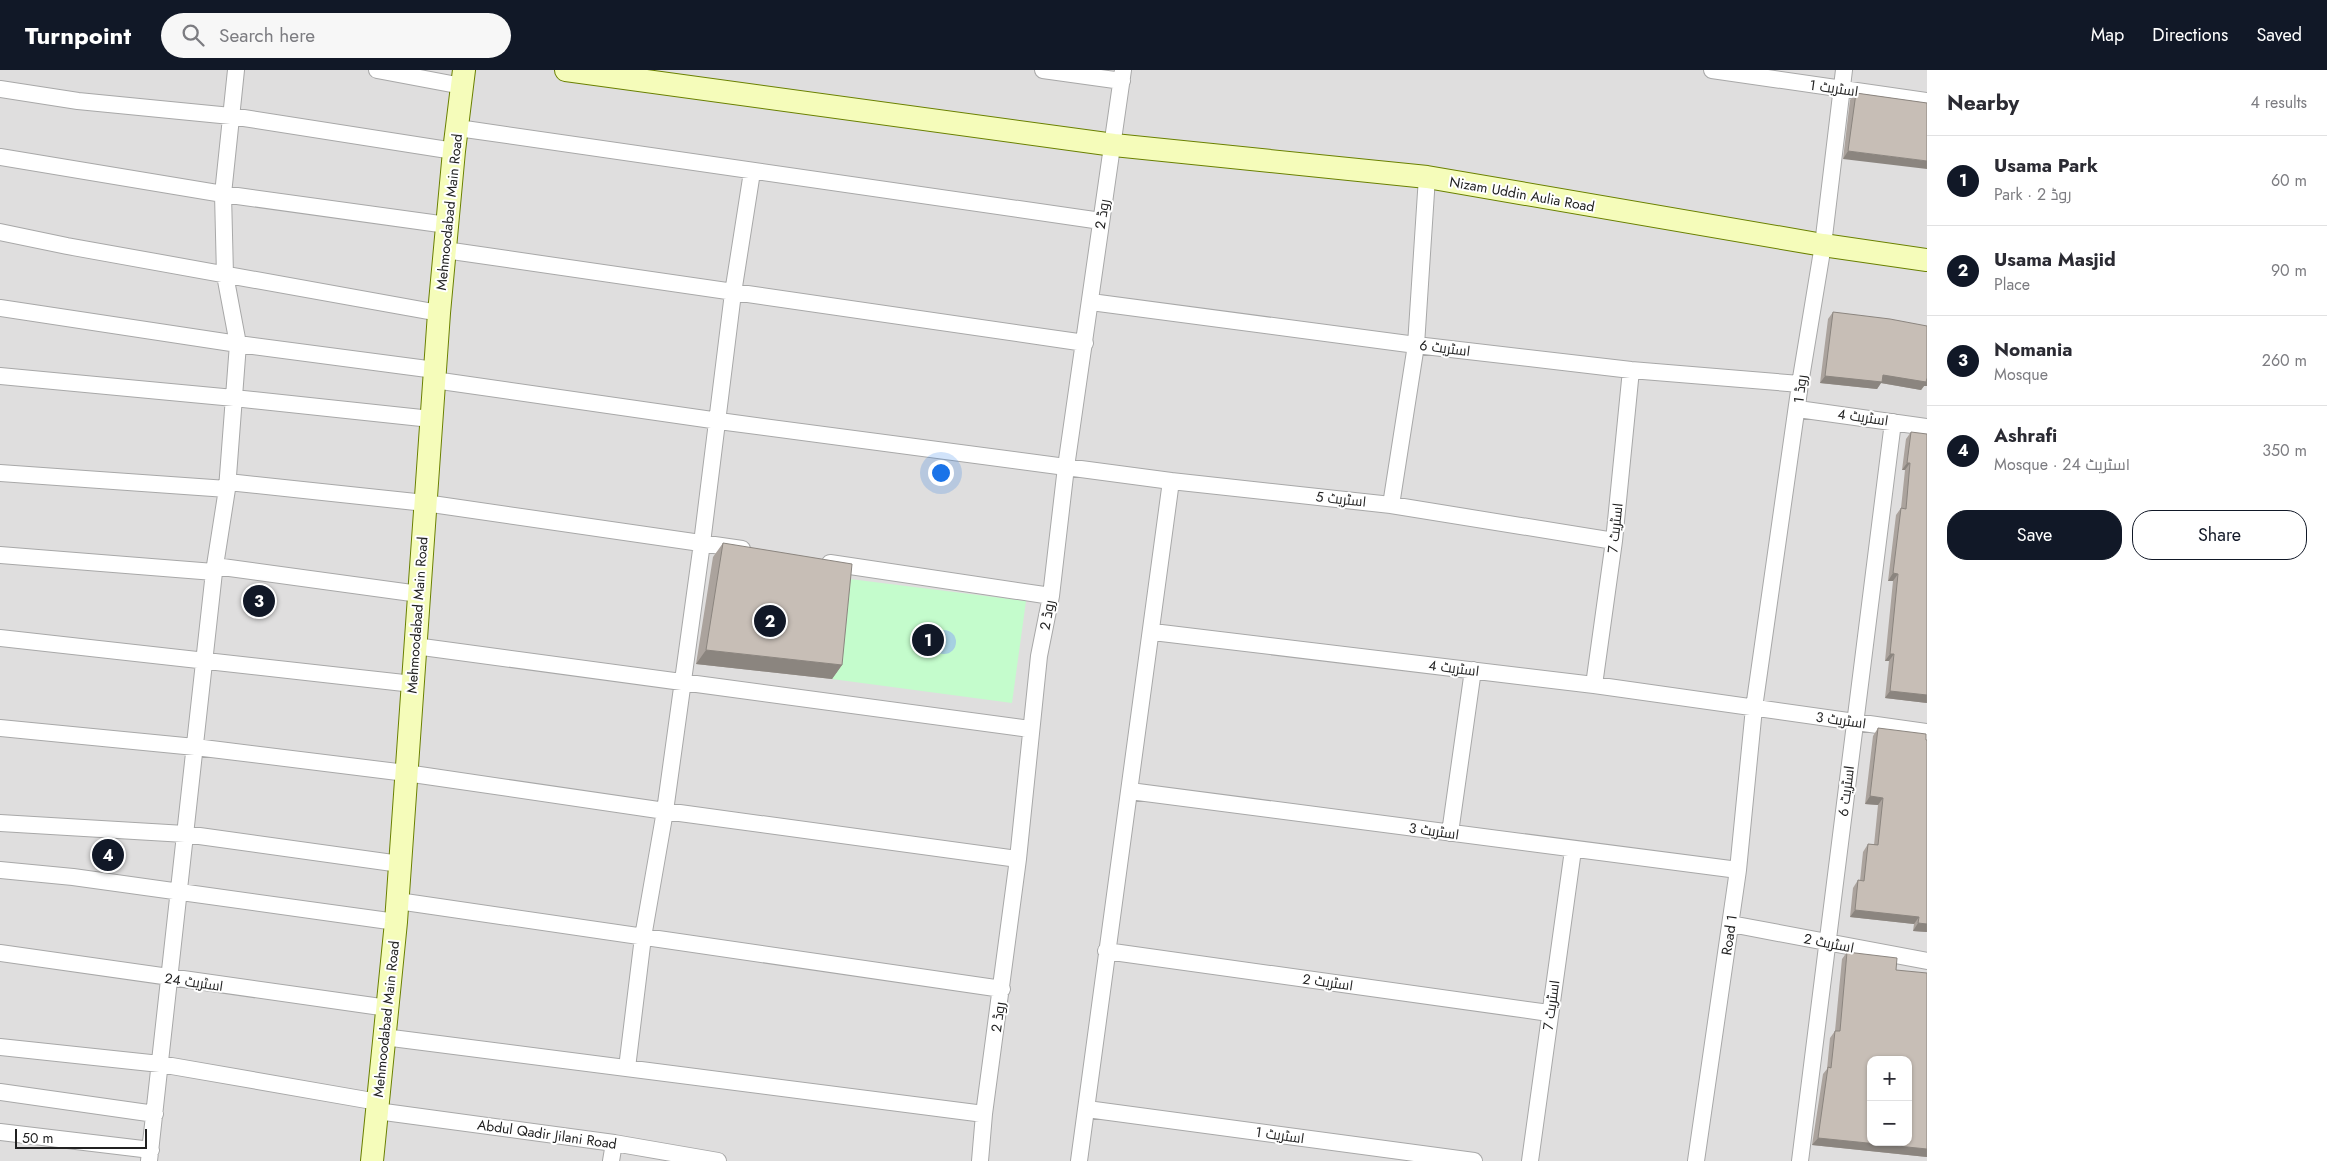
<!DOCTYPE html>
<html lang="en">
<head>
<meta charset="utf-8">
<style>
	body { margin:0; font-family:Jost,Cairo,sans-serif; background:#f7f7f7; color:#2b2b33 }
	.controls { position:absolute; right:15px; bottom:15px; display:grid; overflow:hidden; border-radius:10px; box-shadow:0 1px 4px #0004 }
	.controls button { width:45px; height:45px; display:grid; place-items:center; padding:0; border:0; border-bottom:1px solid #e1e1e2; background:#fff; color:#2b2b33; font:25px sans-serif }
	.scale { position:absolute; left:15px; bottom:12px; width:132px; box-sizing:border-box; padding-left:5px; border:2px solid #212121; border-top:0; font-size:14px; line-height:18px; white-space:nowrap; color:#212121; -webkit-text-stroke:4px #fff; paint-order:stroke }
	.you { position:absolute; left:940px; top:402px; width:18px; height:18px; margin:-12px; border:4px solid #fff; border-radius:50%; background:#1a73e8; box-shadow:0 0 0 8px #1a73e833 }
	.badge { display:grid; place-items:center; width:32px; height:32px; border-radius:50%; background:#111827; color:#fff; font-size:16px; font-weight:700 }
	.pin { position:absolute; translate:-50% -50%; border:2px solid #fff; box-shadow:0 1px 5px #0006 }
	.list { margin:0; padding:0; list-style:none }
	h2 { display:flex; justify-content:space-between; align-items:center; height:65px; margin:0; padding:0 20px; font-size:21px }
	h2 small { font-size:16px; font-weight:400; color:#7c7c81 }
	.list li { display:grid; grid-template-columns:32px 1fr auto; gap:15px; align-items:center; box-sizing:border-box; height:90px; padding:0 20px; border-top:1px solid #e1e1e2 }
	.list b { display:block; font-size:19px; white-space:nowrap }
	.list p { margin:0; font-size:16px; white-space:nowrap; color:#7c7c81 }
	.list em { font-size:16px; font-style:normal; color:#7c7c81 }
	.actions { display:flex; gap:10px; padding:15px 20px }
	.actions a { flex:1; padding:11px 0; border:1px solid #111827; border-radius:20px; text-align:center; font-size:18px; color:#111827 }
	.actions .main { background:#111827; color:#fff }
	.icon { flex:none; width:28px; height:28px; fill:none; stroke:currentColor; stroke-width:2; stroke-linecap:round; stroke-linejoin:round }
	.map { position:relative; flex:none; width:1927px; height:1091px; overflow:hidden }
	header { display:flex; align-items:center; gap:30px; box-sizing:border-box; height:70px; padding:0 25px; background:#111827; color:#fff }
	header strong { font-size:24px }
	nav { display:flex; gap:28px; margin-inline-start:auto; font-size:18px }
	.search { width:350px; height:45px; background:#f7f7f7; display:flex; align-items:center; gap:12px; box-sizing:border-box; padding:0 18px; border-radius:28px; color:#7c7c81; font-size:19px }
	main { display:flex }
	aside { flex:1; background:#fff }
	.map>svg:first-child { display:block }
	.residential { fill:#dfdede; fill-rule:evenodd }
	.park { fill:#c4fccc }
	.water { fill:#a6d0e1 }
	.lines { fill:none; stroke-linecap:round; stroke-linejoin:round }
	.street-casing { stroke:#a8a8a8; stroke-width:18 }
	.secondary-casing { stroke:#6a8000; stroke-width:24 }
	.street { stroke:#fff; stroke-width:16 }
	.secondary { stroke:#f5fcba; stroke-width:22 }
	.wall { fill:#aba39d }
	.shaded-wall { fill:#8b857f }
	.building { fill:#c7beb6; stroke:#8b857f; fill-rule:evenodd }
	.labels { text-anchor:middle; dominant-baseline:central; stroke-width:4; stroke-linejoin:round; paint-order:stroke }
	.street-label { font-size:14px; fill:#212121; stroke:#fff }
</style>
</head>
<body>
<header>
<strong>Turnpoint</strong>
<div class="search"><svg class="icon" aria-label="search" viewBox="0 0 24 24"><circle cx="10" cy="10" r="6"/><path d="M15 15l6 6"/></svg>Search here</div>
<nav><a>Map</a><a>Directions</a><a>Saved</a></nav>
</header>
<main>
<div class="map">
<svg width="1927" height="1091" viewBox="0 0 1927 1091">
	<rect width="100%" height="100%" fill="#f2efe7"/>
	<path class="residential" d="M 0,0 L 1927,0 L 1927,1091 L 0,1091 ZM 1871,990 L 1908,990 L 1908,1072 L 1871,1072 Z"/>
	<path class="park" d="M 842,508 L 1026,531 L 1012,633 L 832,609 Z"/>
	<path class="water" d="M932 572a12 12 0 1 1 24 0a12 12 0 1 1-24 0Z"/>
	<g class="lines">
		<defs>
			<path id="street" d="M 377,0 L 462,16
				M 1043,0 L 1122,11
				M 1712,0 L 1927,31
				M 0,19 L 78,31 L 231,46 L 454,81
				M 458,58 L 1101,151
				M 0,87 L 223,124 L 447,155
				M 0,162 L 67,176 L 439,243
				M 445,180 L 1085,273
				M 1091,232 L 1416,275 L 1631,300 L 1800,314
				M 0,238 L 238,274 L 435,300
				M 0,306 L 234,328 L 431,349
				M 434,310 L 719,351 L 1171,411 L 1391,435 L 1614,471
				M 1798,339 L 1927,357
				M 0,403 L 227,419
				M 228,412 L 425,433 L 742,479
				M 1391,435 L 1416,275 L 1427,107
				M 0,485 L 214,502
				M 830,493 L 1051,526
				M 215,496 L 419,524
				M 1153,562 L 1594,615 L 1927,662
				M 0,568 L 413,614
				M 415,576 L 1030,659
				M 1594,615 L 1614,471 L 1631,300
				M 0,658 L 195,677 L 406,703 L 665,741 L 1018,789
				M 1130,721 L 1738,800
				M 0,753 L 185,764 L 400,794
				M 1450,763 L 1473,600
				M 0,800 L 73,807 L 396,852
				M 398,831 L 1002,919
				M 1731,854 L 1927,891
				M 1106,881 L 1549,943
				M 0,883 L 388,938
				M 384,967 L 984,1044
				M 0,977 L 160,994 L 378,1032
				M 627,998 L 643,867 L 665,741 L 702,473 L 733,223 L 752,102
				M 0,1022 L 155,1044
				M 1087,1039 L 1474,1091
				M 377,1041 L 614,1073 L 718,1091
				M 0,1062 L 151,1080
				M 149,1091 L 214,502 L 227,419 L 238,274 L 225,205 L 223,124 L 236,0
				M 611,1091 L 614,1073
				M 980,1091 L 984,1044 L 1018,789 L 1039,586 L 1051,526 L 1066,397 L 1123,0
				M 1079,1091 L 1171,411
				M 1530,1091 L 1573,780
				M 1696,1091 L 1738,800 L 1754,638 L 1800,314 L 1823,175 L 1844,0
				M 1800,1091 L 1893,352"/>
			<path id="secondary" d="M 566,0 L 1114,75 L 1427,107 L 1823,175 L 1927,190
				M 372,1091 L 396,852 L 439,243 L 454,81 L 464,0"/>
		</defs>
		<use href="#street" class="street-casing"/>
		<use href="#secondary" class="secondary-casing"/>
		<use href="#street" class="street"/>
		<use href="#secondary" class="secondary"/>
	</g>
	<path class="wall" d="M 1856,23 L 1927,33 L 1843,89 L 1850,30 Z
		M 1833,242 L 1924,316 L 1921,320 L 1881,313 L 1877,319 L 1820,313 L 1828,249 Z
		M 1911,362 L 1927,633 L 1885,628 L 1889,591 L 1885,591 L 1893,511 L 1888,511 L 1896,445 L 1901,438 L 1905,400 L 1902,400 L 1906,369 Z
		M 723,473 L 842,595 L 832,609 L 696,594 L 713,487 Z
		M 1878,658 L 1926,670 L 1927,862 L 1913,861 L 1914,854 L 1850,847 L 1853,818 L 1858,810 L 1860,811 L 1863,782 L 1868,774 L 1874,775 L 1878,735 L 1865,734 L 1873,666 Z
		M 1847,882 L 1896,900 L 1927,1087 L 1812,1075 L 1823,1004 L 1827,999 L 1830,968 L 1835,961 L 1842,889 Z"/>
	<path class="shaded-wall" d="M 1848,81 L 1927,91 L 1927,99 L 1843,89 Z
		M 1883,305 L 1927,308 L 1927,316 L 1924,316 L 1921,320 L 1881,313 L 1877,319 L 1820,313 L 1825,306 Z
		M 1907,393 L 1910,393 L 1905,400 L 1902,400 Z
		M 1893,503 L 1898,504 L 1893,511 L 1888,511 Z
		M 706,580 L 842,595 L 832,609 L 696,594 Z
		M 1890,584 L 1894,584 L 1889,591 L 1885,591 Z
		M 1890,621 L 1927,625 L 1927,633 L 1885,628 Z
		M 1870,726 L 1883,728 L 1878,735 L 1865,734 Z
		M 1855,840 L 1919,847 L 1914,854 L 1850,847 Z
		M 1918,853 L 1927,854 L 1927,862 L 1913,861 Z
		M 1818,1068 L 1927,1079 L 1927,1087 L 1812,1075 Z"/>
	<path class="building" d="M 1856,23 L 1927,33 L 1927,91 L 1848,81 Z
		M 1833,242 L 1890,249 L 1927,256 L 1927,308 L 1926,312 L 1883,305 L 1882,312 L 1825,306 Z
		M 1911,362 L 1927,364 L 1927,625 L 1890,621 L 1894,584 L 1890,584 L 1898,504 L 1893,503 L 1901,438 L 1906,439 L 1910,393 L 1907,393 Z
		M 723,473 L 852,494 L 842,595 L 706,580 Z
		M 1878,658 L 1926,664 L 1926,670 L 1927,670 L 1927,854 L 1918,853 L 1919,847 L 1855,840 L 1858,810 L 1864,811 L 1868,774 L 1878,775 L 1883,728 L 1870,726 Z
		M 1847,882 L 1897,888 L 1896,900 L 1927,903 L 1927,1079 L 1818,1068 L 1828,997 L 1831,998 L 1835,961 L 1840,961 ZM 1871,990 L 1908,990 L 1908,1072 L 1871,1072 Z"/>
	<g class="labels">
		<g class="street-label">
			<text transform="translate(1834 18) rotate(8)">اسٹریٹ 1</text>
			<text transform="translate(1522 124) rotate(10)">Nizam Uddin Aulia Road</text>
			<text transform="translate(449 142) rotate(-84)">Mehmoodabad Main Road</text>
			<text transform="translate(1102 144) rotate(-81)">روڈ 2</text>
			<text transform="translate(1445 278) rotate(7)">اسٹریٹ 6</text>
			<text transform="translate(1800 319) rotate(-83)">روڈ 1</text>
			<text transform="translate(1863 347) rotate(8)">اسٹریٹ 4</text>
			<text transform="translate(1341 429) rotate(6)">اسٹریٹ 5</text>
			<text transform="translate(1615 458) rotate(-84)">اسٹریٹ 7</text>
			<text transform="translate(417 545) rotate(-86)">Mehmoodabad Main Road</text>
			<text transform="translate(1047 545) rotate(-80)">روڈ 2</text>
			<text transform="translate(1454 598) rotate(7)">اسٹریٹ 4</text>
			<text transform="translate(1841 650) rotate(8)">اسٹریٹ 3</text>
			<text transform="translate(1846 721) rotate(-83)">اسٹریٹ 6</text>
			<text transform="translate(1434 761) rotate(8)">اسٹریٹ 3</text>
			<text transform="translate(1729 865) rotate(-82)">Road 1</text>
			<text transform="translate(1829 873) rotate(11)">اسٹریٹ 2</text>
			<text transform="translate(194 912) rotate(8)">اسٹریٹ 24</text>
			<text transform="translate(1328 912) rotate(8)">اسٹریٹ 2</text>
			<text transform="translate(1551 935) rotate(-82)">اسٹریٹ 7</text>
			<text transform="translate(998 947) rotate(-82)">روڈ 2</text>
			<text transform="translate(386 949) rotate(-84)">Mehmoodabad Main Road</text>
			<text transform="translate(547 1064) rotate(8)">Abdul Qadir Jilani Road</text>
			<text transform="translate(1280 1065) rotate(8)">اسٹریٹ 1</text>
		</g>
	</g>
</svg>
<div class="controls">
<button>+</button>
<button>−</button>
</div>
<div class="scale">50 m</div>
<div class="you"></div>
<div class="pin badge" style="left:928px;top:570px">1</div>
<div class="pin badge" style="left:770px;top:551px">2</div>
<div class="pin badge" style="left:259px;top:531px">3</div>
<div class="pin badge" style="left:108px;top:785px">4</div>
</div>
<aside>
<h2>Nearby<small>4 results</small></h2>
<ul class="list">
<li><span class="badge">1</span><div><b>Usama Park</b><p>Park · روڈ 2</p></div><em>60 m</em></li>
<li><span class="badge">2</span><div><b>Usama Masjid</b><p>Place</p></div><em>90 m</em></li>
<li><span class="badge">3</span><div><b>Nomania</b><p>Mosque</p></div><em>260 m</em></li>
<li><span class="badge">4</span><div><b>Ashrafi</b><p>Mosque · اسٹریٹ 24</p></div><em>350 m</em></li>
</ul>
<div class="actions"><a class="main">Save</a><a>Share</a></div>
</aside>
</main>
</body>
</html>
